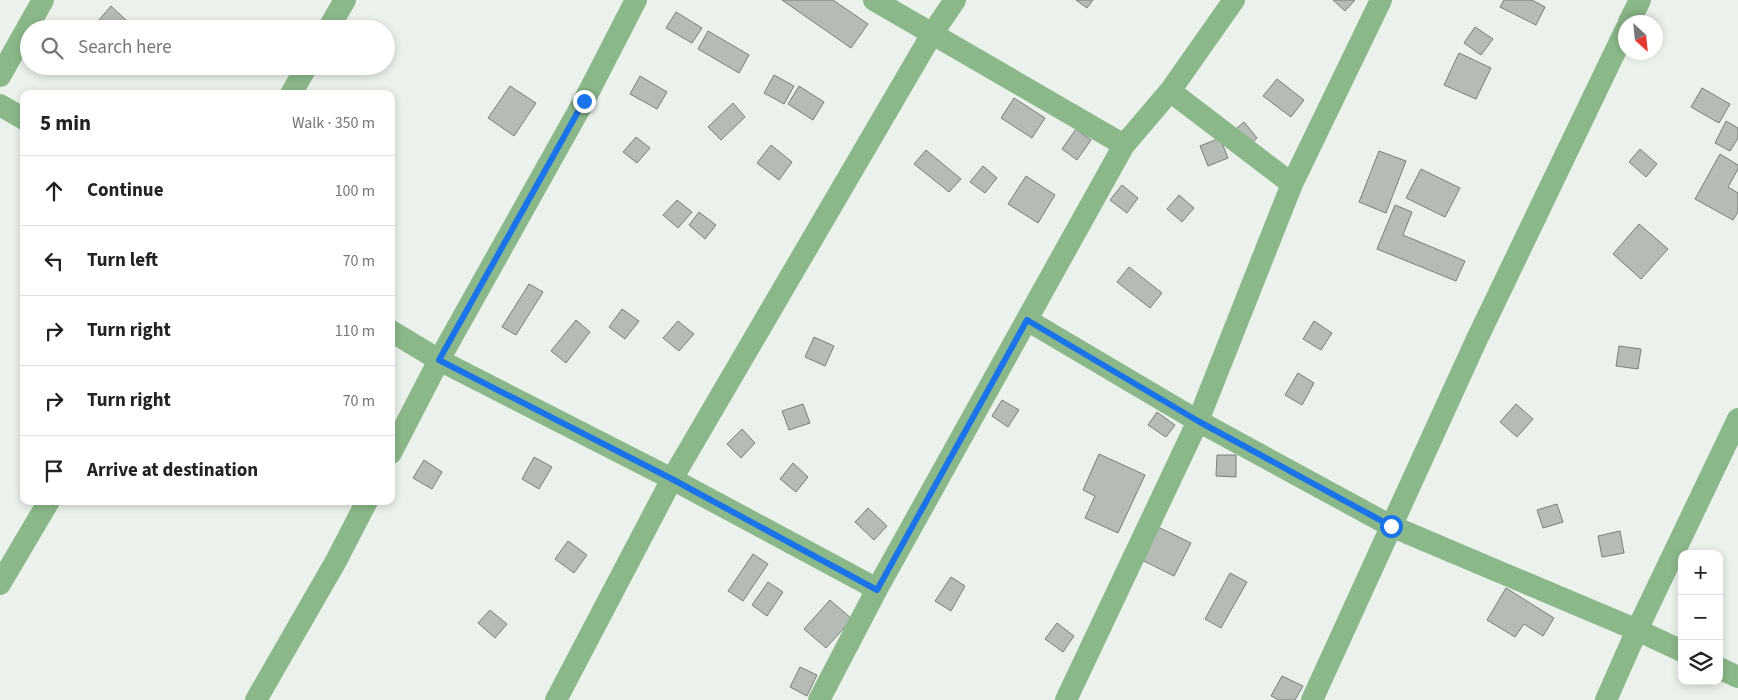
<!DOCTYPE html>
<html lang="en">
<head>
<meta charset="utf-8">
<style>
	body { margin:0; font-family:"Source Sans 3",sans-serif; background:#f2f2f2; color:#222 }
	.controls { position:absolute; right:15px; bottom:15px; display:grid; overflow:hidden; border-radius:10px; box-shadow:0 2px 8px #0003 }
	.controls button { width:45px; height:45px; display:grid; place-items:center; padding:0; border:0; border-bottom:1px solid #e0e0e0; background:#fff; color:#222; font:25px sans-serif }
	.compass { position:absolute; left:1618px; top:15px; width:45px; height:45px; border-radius:50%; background:#fff; box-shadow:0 2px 8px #0003; rotate:153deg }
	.stop { position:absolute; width:15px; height:15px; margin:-11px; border:4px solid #1a73e8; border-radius:50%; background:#fff }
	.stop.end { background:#1a73e8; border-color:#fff; box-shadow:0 1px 5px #0008 }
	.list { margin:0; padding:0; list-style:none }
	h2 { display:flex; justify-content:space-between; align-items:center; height:65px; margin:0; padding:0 20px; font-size:21px }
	h2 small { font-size:16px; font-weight:400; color:#767676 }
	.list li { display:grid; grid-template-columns:32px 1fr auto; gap:15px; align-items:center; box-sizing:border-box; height:70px; padding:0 20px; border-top:1px solid #e0e0e0 }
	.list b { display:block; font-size:19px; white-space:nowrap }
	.list em { font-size:16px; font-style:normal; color:#767676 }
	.icon { flex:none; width:28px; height:28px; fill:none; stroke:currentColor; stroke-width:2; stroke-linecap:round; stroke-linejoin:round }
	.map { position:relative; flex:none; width:1738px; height:700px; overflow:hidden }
	.search { position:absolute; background:#fff; box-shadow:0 2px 8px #0003; left:20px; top:20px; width:375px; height:55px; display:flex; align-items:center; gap:12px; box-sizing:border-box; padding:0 18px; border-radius:28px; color:#767676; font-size:19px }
	.panel { position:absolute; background:#fff; box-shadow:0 2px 8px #0003; left:20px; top:90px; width:375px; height:415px; border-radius:10px }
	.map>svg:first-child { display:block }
	.building { fill:#b5bbb5; stroke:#797f79 }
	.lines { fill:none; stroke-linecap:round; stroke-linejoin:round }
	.street { stroke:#8bb88a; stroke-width:22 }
	.route { stroke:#1a73e8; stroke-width:6 }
</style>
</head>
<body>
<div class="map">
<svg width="1738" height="700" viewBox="0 0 1738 700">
	<rect width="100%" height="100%" fill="#ebf1eb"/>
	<path class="building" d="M 782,0 L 833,0 L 868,24 L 851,48 Z
		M 1076,0 L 1093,0 L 1087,8 Z
		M 1333,0 L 1355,0 L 1345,11 Z
		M 1504,0 L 1532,0 L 1545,7 L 1536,25 L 1500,7 Z
		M 111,6 L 126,20 L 119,29 L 106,29 L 98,21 Z
		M 676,12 L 702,28 L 692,43 L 666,28 Z
		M 1475,27 L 1493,39 L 1481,55 L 1464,43 Z
		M 708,31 L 749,55 L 739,73 L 698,49 Z
		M 1459,53 L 1491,68 L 1476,99 L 1444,85 Z
		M 774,75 L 794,86 L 784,104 L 764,93 Z
		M 640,76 L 667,92 L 657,109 L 630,94 Z
		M 1277,79 L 1304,100 L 1291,117 L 1263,96 Z
		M 510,86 L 536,103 L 514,136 L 488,118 Z
		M 799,86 L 824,102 L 813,120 L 788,104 Z
		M 1702,88 L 1730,104 L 1719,123 L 1691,107 Z
		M 1014,98 L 1045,118 L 1032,138 L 1001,118 Z
		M 733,103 L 745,117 L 721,140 L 708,127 Z
		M 1726,121 L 1738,128 L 1738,138 L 1730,151 L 1715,143 Z
		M 1244,122 L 1257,138 L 1244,150 L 1230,134 Z
		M 1076,129 L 1091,140 L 1077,160 L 1062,149 Z
		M 636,137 L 650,148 L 637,163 L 623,152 Z
		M 1220,138 L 1228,158 L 1208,166 L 1200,146 Z
		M 771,145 L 792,162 L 779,180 L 757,163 Z
		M 1640,149 L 1657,164 L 1646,177 L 1629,162 Z
		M 926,150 L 961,179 L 949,192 L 914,164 Z
		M 1379,151 L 1406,161 L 1386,213 L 1359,202 Z
		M 1720,154 L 1738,165 L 1738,169 L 1728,187 L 1738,193 L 1738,212 L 1733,220 L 1695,199 Z
		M 983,166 L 997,178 L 985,193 L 970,182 Z
		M 1421,169 L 1460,188 L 1445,217 L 1406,198 Z
		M 1026,176 L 1055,195 L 1038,223 L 1008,204 Z
		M 1122,185 L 1138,198 L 1127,213 L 1110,200 Z
		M 1179,195 L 1194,208 L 1182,222 L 1167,209 Z
		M 677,200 L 692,212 L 678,228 L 663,215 Z
		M 1395,205 L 1412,212 L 1403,235 L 1465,261 L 1456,281 L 1377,249 Z
		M 699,212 L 716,225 L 705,239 L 689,225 Z
		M 1639,224 L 1668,249 L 1641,279 L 1613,254 Z
		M 1129,267 L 1162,293 L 1150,308 L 1117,282 Z
		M 529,284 L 543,292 L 516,335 L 502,327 Z
		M 622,309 L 639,321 L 625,339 L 609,327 Z
		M 576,320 L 590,332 L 566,363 L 551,351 Z
		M 678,321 L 694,334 L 679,351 L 663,338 Z
		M 1314,321 L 1332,333 L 1321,350 L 1303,339 Z
		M 814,337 L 834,346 L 825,366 L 805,357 Z
		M 1619,346 L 1641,349 L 1638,369 L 1616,366 Z
		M 1298,373 L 1314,383 L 1302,405 L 1285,395 Z
		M 1002,400 L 1019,410 L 1008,427 L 992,416 Z
		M 803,404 L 810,423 L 789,430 L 782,411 Z
		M 1516,404 L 1533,419 L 1517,437 L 1500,422 Z
		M 1157,412 L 1175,425 L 1166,437 L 1148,425 Z
		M 742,429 L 755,443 L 741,458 L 727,444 Z
		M 1099,454 L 1145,475 L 1118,533 L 1085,518 L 1095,496 L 1083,490 Z
		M 1217,455 L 1236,455 L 1236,477 L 1216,476 Z
		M 534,457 L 552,467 L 539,489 L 522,479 Z
		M 424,460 L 442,472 L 432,489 L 413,478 Z
		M 793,463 L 808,477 L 796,492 L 780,479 Z
		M 1557,504 L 1563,522 L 1543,528 L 1537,510 Z
		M 868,508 L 887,526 L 874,540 L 855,522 Z
		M 1156,526 L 1191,543 L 1174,576 L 1140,559 Z
		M 1620,531 L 1624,553 L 1602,557 L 1598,536 Z
		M 568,541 L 587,555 L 574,573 L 555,559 Z
		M 753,554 L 768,564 L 743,601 L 728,591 Z
		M 1230,573 L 1247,582 L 1221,628 L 1205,619 Z
		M 951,577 L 965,586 L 951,611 L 935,601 Z
		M 768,582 L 783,592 L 767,616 L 752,605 Z
		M 1506,588 L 1554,618 L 1543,636 L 1524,624 L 1515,637 L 1487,620 Z
		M 830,600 L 852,619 L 826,648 L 804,629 Z
		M 490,610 L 507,624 L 495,638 L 478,623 Z
		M 1057,623 L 1074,636 L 1063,652 L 1045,639 Z
		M 800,667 L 817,675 L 807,696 L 790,687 Z
		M 1282,676 L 1303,686 L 1295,700 L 1279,700 L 1271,696 Z"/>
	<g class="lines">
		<path class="street" d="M 874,0 L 1124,145
			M 1629,22 L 1640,0
			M 328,29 L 345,0
			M 0,76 L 43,0
			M 1170,91 L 1292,184
			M 291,94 L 307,66
			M 0,105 L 24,119
			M 1027,320 L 1198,421 L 1391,526 L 1637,630 L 1682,651
			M 391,331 L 439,360 L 672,479 L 877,589
			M 391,453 L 439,360 L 584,101 L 636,0
			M 0,584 L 49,501
			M 1719,668 L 1738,677
			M 256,700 L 336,561 L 367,501
			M 556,700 L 672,479 L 932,34 L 955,0
			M 819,700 L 877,589 L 1124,145 L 1170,91 L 1234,0
			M 1066,700 L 1198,421 L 1292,184 L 1381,0
			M 1312,700 L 1476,341 L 1626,29
			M 1606,700 L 1637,630 L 1738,419"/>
	</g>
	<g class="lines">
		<path class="route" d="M 584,101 L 439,360 L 672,479 L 877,590 L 1027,320 L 1198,421 L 1391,526"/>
	</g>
</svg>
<div class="controls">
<button>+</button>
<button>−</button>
<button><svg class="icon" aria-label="layers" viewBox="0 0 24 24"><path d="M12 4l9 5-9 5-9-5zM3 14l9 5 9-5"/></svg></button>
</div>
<svg class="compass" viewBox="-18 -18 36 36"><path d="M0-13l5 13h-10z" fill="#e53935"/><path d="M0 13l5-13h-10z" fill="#767676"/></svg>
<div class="stop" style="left:1391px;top:526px"></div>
<div class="stop end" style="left:584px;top:101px"></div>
<div class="search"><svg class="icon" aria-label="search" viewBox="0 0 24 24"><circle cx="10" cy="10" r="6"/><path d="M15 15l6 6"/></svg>Search here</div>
<section class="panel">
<h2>5 min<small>Walk · 350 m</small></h2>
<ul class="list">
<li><svg class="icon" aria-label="ahead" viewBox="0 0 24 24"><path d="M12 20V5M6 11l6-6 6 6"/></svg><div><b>Continue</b></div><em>100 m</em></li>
<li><svg class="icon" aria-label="left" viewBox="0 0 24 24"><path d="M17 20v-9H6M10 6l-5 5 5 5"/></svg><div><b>Turn left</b></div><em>70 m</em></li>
<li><svg class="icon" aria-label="right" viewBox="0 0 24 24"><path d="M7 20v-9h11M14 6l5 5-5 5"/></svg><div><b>Turn right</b></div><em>110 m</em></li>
<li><svg class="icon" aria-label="right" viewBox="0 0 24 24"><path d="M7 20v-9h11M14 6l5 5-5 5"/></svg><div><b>Turn right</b></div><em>70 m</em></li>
<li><svg class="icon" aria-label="arrive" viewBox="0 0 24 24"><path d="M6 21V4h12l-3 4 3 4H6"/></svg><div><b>Arrive at destination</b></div></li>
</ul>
</section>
</div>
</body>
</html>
